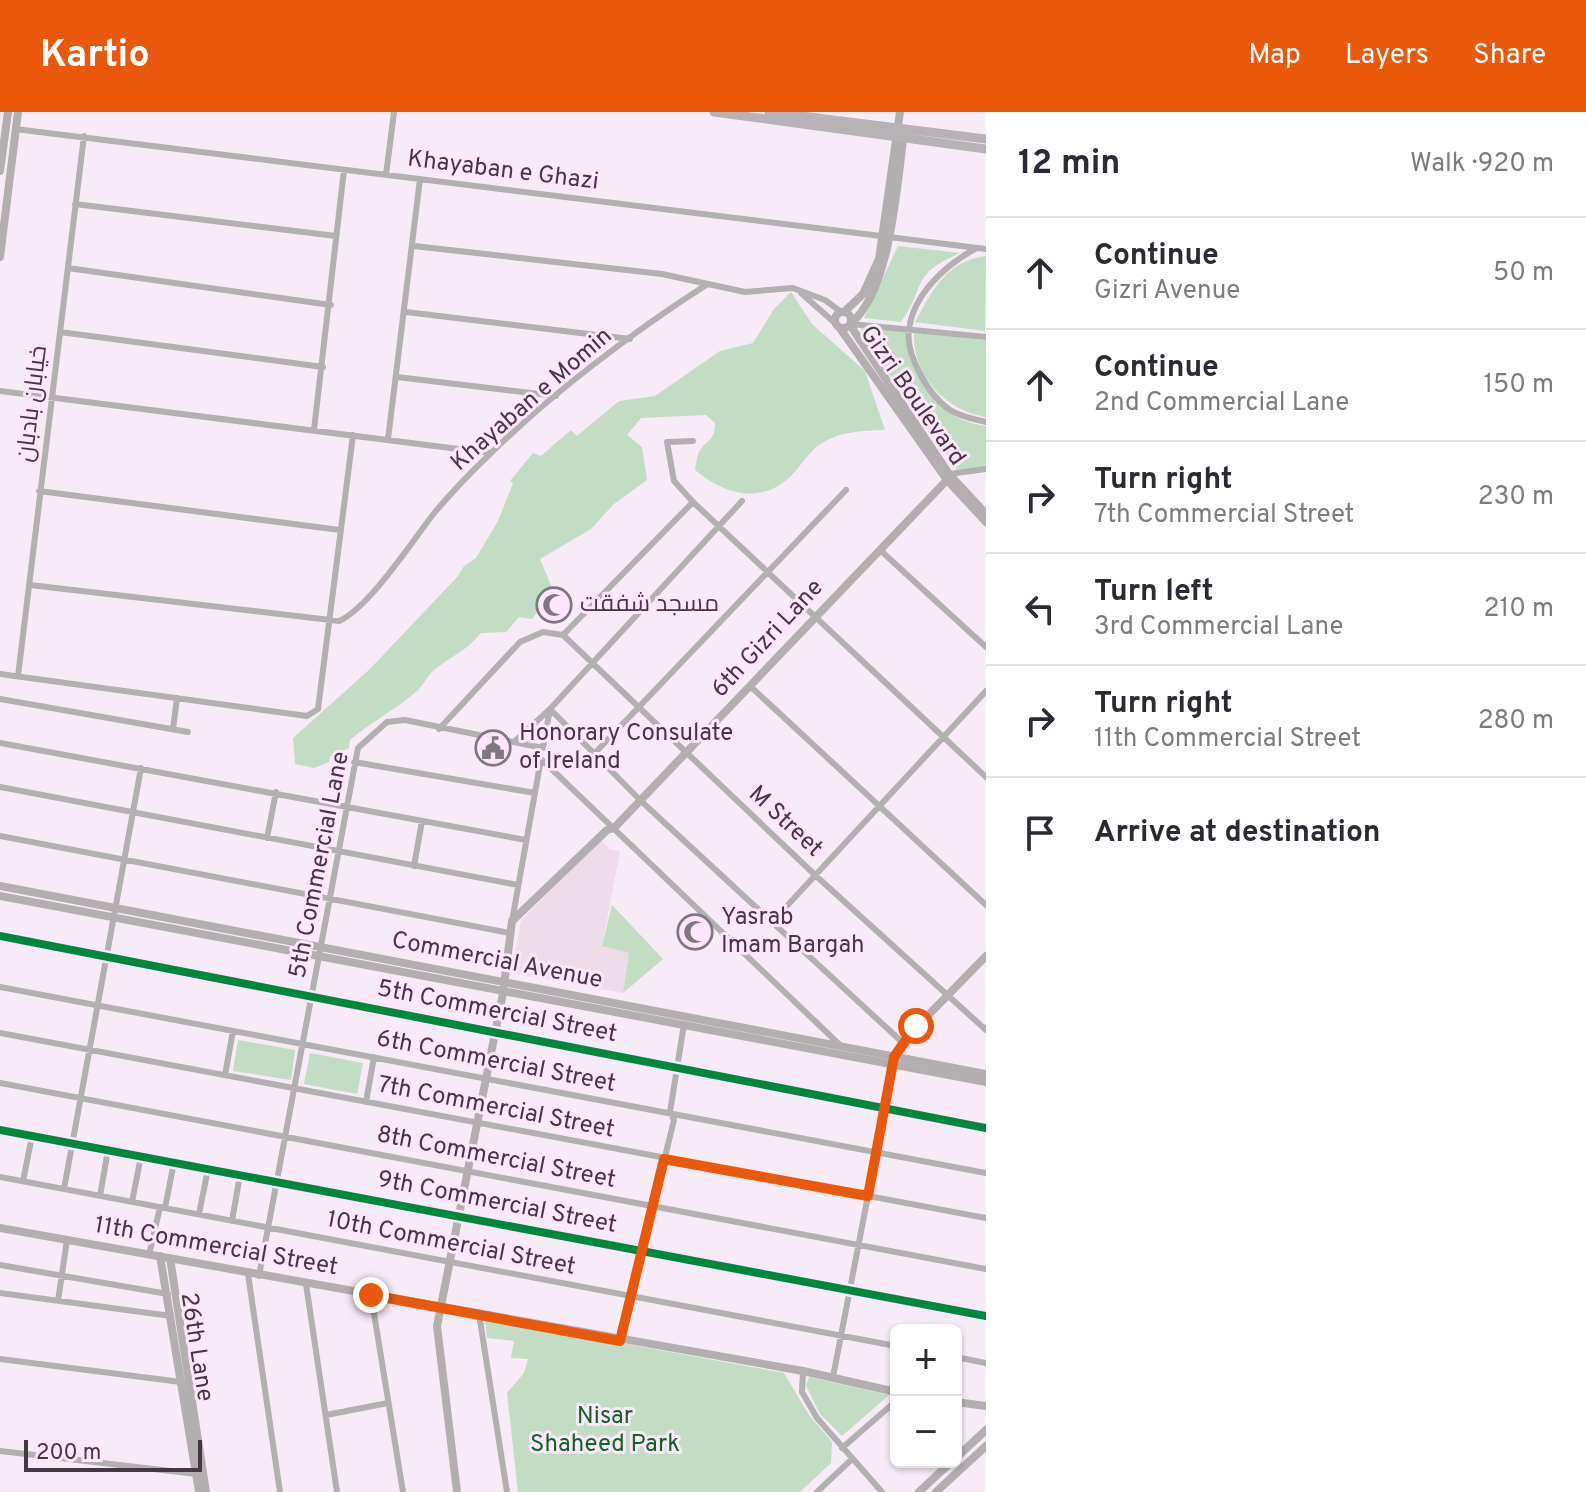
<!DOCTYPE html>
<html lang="en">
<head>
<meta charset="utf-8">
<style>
	body { margin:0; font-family:Overpass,Cairo,sans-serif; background:#f2f2f3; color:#2b2b33 }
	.controls { position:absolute; right:24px; bottom:24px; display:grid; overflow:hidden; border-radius:12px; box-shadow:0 2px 6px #0004 }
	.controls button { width:72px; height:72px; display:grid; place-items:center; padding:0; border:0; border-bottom:2px solid #e1e1e2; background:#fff; color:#2b2b33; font:40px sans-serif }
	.scale { position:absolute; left:24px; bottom:20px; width:178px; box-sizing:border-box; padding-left:8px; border:4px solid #423942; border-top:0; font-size:22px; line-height:28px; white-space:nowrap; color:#423942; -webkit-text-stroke:6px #fde5fc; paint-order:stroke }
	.stop { position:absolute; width:24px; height:24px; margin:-18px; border:6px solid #ea580c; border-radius:50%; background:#fff }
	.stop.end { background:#ea580c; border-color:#fff; box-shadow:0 2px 8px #0008 }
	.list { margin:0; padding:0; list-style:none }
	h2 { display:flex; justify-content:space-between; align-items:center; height:104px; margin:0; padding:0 32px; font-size:34px }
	h2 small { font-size:26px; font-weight:400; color:#7c7c81 }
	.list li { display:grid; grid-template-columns:52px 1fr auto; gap:24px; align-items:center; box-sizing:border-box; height:112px; padding:0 32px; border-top:2px solid #e1e1e2 }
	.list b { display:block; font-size:30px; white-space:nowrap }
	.list p { margin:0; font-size:26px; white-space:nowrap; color:#7c7c81 }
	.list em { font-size:26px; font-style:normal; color:#7c7c81 }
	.icon { flex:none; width:44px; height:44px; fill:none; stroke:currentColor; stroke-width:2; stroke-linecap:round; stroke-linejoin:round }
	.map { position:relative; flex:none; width:986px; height:1380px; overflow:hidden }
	header { display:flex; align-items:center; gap:48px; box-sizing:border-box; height:112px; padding:0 40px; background:#ea580c; color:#fff }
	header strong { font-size:38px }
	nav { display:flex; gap:44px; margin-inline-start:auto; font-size:28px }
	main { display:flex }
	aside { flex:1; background:#fff }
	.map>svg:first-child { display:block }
	.education { fill:#eedce8 }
	.green { fill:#c2ddc3 }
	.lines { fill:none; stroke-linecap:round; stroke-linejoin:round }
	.street { stroke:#b2b0b0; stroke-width:6 }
	.secondary { stroke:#b3afb0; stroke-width:8 }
	.primary { stroke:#b7b2b5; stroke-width:9 }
	.cycleway-casing { stroke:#fde5fc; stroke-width:13 }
	.cycleway { stroke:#00873e; stroke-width:8 }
	.route { stroke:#ea580c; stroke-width:10 }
	.labels { text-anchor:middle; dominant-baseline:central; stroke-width:6; stroke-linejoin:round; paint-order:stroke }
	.street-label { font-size:24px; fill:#423942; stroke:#fde5fc }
	.poi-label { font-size:24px; fill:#423942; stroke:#fde5fc; text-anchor:start }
	.park-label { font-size:24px; fill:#0d6620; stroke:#fde5fc }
</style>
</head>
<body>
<header>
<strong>Kartio</strong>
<nav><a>Map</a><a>Layers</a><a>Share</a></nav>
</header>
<main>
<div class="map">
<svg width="986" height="1380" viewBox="0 0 986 1380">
	<rect width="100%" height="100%" fill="#f7ebf7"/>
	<path class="education" d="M 600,727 L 609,737 L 620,739 L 602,834 L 629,841 L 623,881 L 511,861 L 521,809 Z"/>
	<path class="green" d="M 898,134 L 960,141 C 909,163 927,174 901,210 L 864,206 Z
		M 986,144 L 985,219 L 915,210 C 933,178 946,149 986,144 Z
		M 791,180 L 812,212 L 865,259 L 885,318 C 862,319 839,319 819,333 C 808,341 800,355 790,365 C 760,393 723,382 695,358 C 696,353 697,343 700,338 C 709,326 715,328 715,311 L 706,303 L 641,306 L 627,323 L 642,335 L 647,368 L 614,392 L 591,417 L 540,447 L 553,478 L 532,507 L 519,505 L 506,520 L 481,521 C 464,541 449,545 432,560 C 426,566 423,574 416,580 C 395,598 371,610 350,628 L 349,636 L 330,645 L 329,650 L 314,656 L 295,652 L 293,626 L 370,557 L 458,464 L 464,454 L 476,446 L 498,409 L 513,371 L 510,369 L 533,341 L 541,344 L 571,318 L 577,324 L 619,289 L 655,284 L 720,239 L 753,231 L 774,197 Z
		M 862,214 L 906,218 C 917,266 932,306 986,314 L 986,356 L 957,358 L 861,223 Z
		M 914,221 L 986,228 L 986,305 C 946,299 912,263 914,221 Z
		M 612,793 L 663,847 L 623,881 L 629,841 L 602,834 Z
		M 238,928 L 295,938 L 291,968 L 233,959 Z
		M 310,941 L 363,951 L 357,982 L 304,972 Z
		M 485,1206 L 784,1261 L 809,1303 L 832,1330 L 831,1351 L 800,1380 L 518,1380 L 507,1281 L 524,1261 L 528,1247 L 511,1246 L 514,1229 L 487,1226 Z
		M 809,1265 L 889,1283 L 842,1324 L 820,1302 L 806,1274 Z"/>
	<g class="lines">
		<path class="street" d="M 15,17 L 986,137
			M 386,63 L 394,0
			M 75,92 L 336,124
			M 414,134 L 662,162 L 745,180 L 793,176 L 825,188 L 840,199
			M 975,137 C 946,153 914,181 909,217 C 905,243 929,284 950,298 C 961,305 974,307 986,310
			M 68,156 L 331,193
			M 801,181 L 836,212
			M 406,200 L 630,227
			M 851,212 L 986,225
			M 60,220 L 323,255
			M 397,265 L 556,284
			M 0,279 L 490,341
			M 314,318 L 344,58
			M 388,327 L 420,67
			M 693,329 L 667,330 L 674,369 L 693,390 L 986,665
			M 949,362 L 986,357
			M 39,379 L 340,418
			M 880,438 L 986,535
			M 30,473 L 339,509 C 369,496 413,428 435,400 C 452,380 471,360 490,342 C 552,281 633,220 706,173
			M 563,523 L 815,763 L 986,918
			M 563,523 L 693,390
			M 0,562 L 307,604 L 318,597 L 353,323
			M 18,564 L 84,24
			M 750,574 L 986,793
			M 0,587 L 188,620
			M 550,597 L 641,689 L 902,930
			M 173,617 L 177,586
			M 439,617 L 520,530 L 543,520 L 563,523
			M 514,630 L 550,597 L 742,389
			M 0,631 L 526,728
			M 543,636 L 550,597
			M 594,642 L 846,378
			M 541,647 L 842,935
			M 354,650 L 535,681
			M 0,675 L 518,773
			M 0,724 L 510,821
			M 267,726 L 276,680
			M 414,754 L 422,709
			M 512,809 L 541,647
			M 772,810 L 986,579
			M 0,824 L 986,1016
			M 0,875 L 986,1061
			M 0,921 L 986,1106
			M 225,963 L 233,919
			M 0,971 L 986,1157
			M 366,990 L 374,945
			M 0,1018 L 986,1204
			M 0,1065 L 896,1234
			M 23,1069 L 32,1024
			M 64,1077 L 141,656
			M 100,1084 L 108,1038
			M 132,1090 L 141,1044
			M 165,1096 L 174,1050
			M 199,1102 L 208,1057
			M 232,1109 L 240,1063
			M 149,1143 L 160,1095
			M 0,1153 L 168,1182
			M 248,1162 L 280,1380
			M 259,1164 L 358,636 L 387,610 L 405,608 L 543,636
			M 306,1172 L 337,1380
			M 0,1181 L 171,1204
			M 371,1183 L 403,1380
			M 58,1189 L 67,1128
			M 479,1202 L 507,1380
			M 620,1229 L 674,1008 L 670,1000 L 684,912
			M 956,1245 L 986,1251
			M 0,1247 L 181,1270
			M 803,1259 L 802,1280 L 817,1306 L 882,1380
			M 833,1265 L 893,954
			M 326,1303 L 388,1291
			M 842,1336 L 896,1289
			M 0,1339 L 196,1362
			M 817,1380 L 852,1347"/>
		<path class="secondary" d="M 0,59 L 8,0
			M 0,145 L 18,0
			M 845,199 L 863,182 L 879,147 L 900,0
			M835 208a8 8 0 1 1 16 0a8 8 0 1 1-16 0Z
			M 851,211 C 891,179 897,70 904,21
			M 850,213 L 949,362 L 986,402
			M 839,215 L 947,368 L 986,410
			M 0,774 L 986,962
			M 0,784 L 986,970
			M 894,947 L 902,930 L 986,844
			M 0,1116 L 803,1259 L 896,1280
			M 160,1144 L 199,1380
			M 170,1146 L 206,1380
			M 956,1290 L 986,1294
			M 956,1346 L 986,1318
			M 457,1380 L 437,1214 L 503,881 L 512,809 L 607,718 L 614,716 L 947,368
			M 919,1380 L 951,1350
			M 936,1380 L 986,1334"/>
		<path class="primary" d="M 714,0 L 986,37
			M 769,0 L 986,27"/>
		<defs>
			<path id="cycleway" d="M 0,824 L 986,1016
				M 0,1018 L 986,1204"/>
		</defs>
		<use href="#cycleway" class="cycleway-casing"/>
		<use href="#cycleway" class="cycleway"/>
	</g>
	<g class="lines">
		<path class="route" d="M 371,1183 L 620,1229 L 664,1047 L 868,1084 L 894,945 L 916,914"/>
	</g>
	<defs>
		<symbol id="mosque-ring" viewBox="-11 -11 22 22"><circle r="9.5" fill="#fde5fc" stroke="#817781" stroke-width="1.5"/><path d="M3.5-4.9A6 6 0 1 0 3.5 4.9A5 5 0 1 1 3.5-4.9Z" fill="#817781"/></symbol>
		<symbol id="civic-ring" viewBox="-11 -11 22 22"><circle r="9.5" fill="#fde5fc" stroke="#817781" stroke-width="1.5"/><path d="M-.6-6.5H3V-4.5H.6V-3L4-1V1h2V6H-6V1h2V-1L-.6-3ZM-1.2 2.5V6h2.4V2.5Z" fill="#817781"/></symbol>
	</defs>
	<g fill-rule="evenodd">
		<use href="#mosque-ring" x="534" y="473" width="40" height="40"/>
		<use href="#civic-ring" x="473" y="616" width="40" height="40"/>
		<use href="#mosque-ring" x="675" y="800" width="40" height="40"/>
	</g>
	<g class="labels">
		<g class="street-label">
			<text transform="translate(503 59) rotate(7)">Khayaban e Ghazi</text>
			<text transform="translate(912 284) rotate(55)">Gizri Boulevard</text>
			<text transform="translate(532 288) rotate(-41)">Khayaban e Momin</text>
			<text transform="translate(33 292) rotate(-83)">خیابان بادبان</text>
			<text transform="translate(768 527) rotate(-47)">6th Gizri Lane</text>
			<text transform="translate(785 710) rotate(43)">M Street</text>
			<text transform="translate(320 753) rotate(-79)">5th Commercial Lane</text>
			<text transform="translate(497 849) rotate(11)">Commercial Avenue</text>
			<text transform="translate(497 900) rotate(11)">5th Commercial Street</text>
			<text transform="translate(496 950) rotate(11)">6th Commercial Street</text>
			<text transform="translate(496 996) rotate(11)">7th Commercial Street</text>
			<text transform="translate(496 1046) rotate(11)">8th Commercial Street</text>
			<text transform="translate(497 1091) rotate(11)">9th Commercial Street</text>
			<text transform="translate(451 1132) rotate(11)">10th Commercial Street</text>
			<text transform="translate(216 1135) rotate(10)">11th Commercial Street</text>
			<text transform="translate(196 1235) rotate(81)">26th Lane</text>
		</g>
		<g class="poi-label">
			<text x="580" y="493">مسجد شفقت</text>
			<text x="519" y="622">Honorary Consulate<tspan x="519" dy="28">of Ireland</tspan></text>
			<text x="721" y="806">Yasrab<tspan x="721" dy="28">Imam Bargah</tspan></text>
		</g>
		<g class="park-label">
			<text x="605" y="1305">Nisar<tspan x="605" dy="28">Shaheed Park</tspan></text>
		</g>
	</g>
</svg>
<div class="controls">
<button>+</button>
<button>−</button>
</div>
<div class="scale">200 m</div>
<div class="stop" style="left:916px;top:914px"></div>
<div class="stop end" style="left:371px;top:1183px"></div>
</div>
<aside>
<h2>12 min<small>Walk · 920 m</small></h2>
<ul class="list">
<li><svg class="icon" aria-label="ahead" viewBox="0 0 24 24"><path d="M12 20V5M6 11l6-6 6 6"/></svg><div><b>Continue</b><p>Gizri Avenue</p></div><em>50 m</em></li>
<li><svg class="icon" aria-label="ahead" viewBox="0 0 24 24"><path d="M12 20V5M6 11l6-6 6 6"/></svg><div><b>Continue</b><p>2nd Commercial Lane</p></div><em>150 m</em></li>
<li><svg class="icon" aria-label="right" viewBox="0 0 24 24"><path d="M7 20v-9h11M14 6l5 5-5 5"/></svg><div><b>Turn right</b><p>7th Commercial Street</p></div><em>230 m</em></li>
<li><svg class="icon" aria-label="left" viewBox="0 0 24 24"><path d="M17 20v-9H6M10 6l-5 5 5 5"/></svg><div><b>Turn left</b><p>3rd Commercial Lane</p></div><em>210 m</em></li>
<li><svg class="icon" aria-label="right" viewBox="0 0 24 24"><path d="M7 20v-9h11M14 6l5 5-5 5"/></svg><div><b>Turn right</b><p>11th Commercial Street</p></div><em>280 m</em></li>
<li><svg class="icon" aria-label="arrive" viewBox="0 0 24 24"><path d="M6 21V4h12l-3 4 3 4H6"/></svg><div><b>Arrive at destination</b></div></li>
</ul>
</aside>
</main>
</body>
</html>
